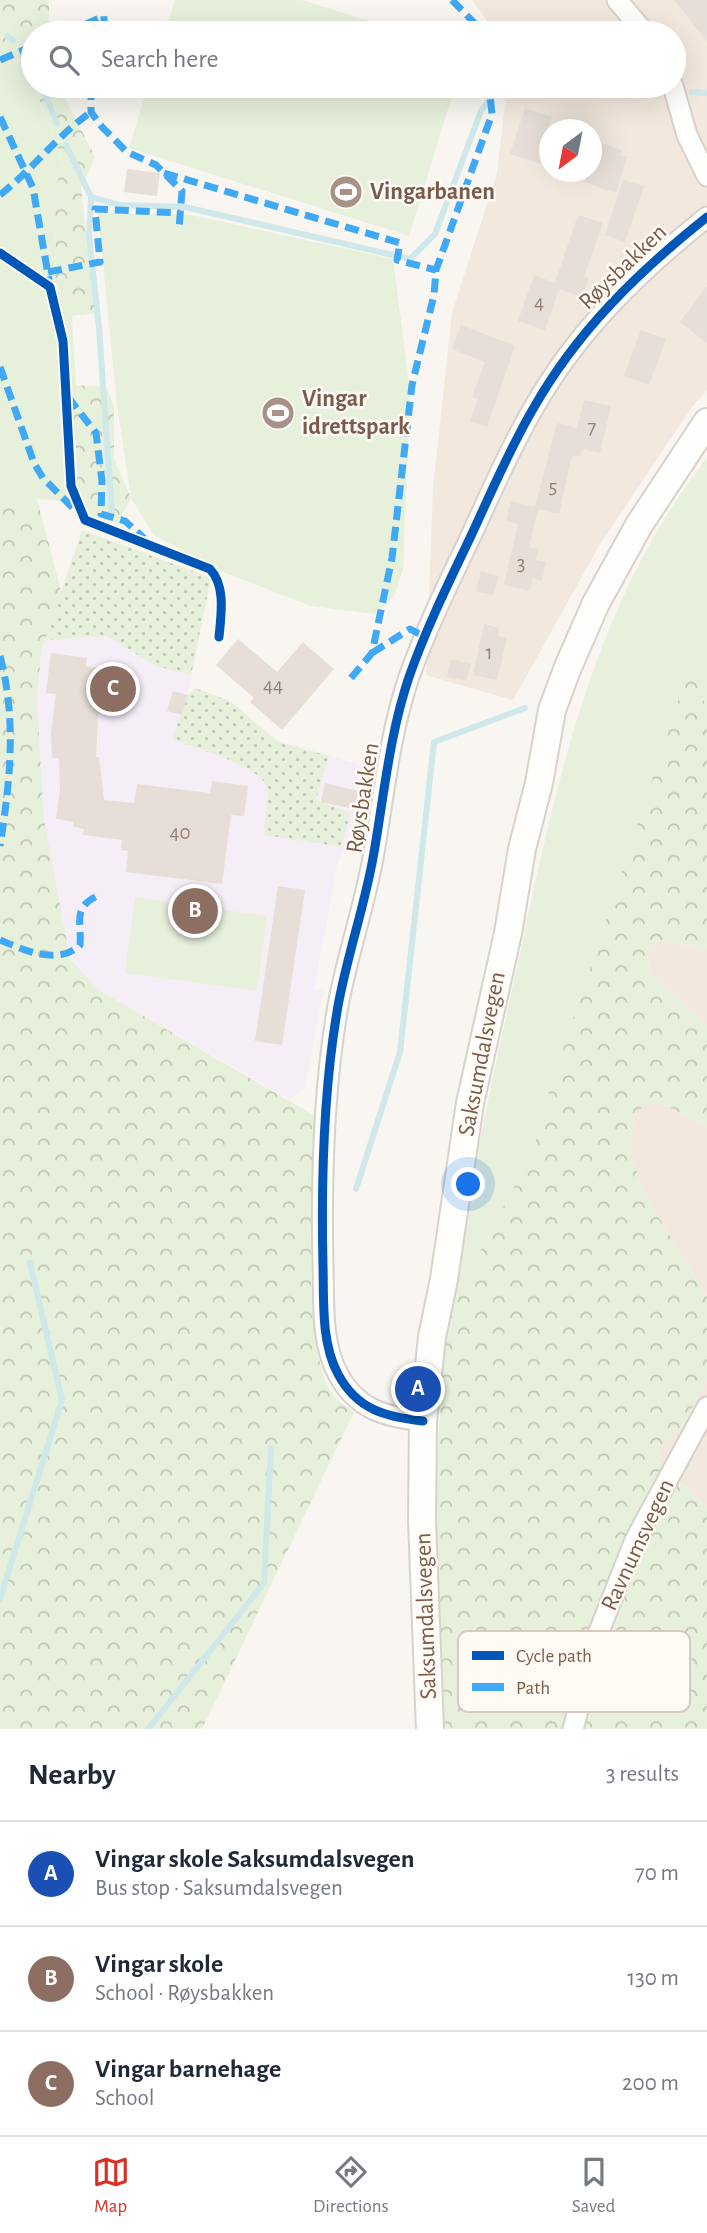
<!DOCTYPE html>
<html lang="en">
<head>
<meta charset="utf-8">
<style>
	body { margin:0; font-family:"Alegreya Sans",sans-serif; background:#f2f2f3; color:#1f2937 }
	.compass { position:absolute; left:539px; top:119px; width:63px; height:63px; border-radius:50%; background:#fff; box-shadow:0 7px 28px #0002; rotate:212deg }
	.you { position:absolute; left:469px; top:1185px; width:24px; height:24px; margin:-18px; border:5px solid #fff; border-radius:50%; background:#1a73e8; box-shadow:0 0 0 10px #1a73e833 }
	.badge { display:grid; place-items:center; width:46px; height:46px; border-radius:50%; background:#d93025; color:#fff; font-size:23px; font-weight:700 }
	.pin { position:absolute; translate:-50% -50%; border:4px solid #fff; box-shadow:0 2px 7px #0006 }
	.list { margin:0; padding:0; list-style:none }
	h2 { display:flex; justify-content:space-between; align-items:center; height:91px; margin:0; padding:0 28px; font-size:30px }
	h2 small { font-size:23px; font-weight:400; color:#747a83 }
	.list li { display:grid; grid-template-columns:46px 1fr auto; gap:21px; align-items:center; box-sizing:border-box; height:105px; padding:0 28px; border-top:2px solid #e0e1e3 }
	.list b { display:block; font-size:26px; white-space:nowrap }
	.list p { margin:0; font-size:23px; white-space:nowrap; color:#747a83 }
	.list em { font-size:23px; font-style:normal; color:#747a83 }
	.icon { flex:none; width:38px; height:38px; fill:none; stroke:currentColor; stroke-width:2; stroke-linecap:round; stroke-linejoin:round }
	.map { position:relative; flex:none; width:707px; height:1729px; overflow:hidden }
	.search { position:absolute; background:#fff; box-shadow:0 7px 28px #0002; left:21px; right:21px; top:21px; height:77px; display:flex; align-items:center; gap:18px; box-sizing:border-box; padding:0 24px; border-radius:38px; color:#747a83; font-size:26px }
	.sheet { height:406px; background:#fff }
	nav { display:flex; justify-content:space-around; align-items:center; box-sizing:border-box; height:98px; border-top:2px solid #e0e1e3; background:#fff; font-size:19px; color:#747a83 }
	nav a { display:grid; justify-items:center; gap:4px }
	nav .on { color:#d93025 }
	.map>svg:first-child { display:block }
	.residential { fill:#f2e8de; fill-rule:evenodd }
	.education { fill:#f6eef6 }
	.green { fill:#e7f0db }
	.forest { fill:url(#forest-crowns) }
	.park { fill:url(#park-dots) }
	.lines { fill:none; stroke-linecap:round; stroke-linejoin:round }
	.stream { stroke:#d0e8ea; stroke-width:6 }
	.building { fill:#e6ded7 }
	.minor-casing { stroke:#d7d1cb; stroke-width:23 }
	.secondary-casing { stroke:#d9d2cb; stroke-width:30 }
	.minor { stroke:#fefefd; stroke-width:19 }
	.secondary { stroke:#fefefd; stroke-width:26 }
	.quiet { stroke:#3fa9f5; stroke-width:7; stroke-dasharray:14 7; stroke-linecap:butt }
	.cycleway-casing { stroke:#fffaf3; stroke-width:13 }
	.cycleway { stroke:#0057b8; stroke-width:9 }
	.labels { text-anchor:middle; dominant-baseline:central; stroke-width:5; stroke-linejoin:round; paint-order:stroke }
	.number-label { font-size:21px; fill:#977e72 }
	.poi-label { font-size:24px; font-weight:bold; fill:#7a5c4d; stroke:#fffaf3; text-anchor:start }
	.street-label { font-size:24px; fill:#7a5c4d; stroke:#fffaf3 }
	.key { fill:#fffaf3; stroke:#d7cbc1; stroke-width:2 }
	.key-label { font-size:19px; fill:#7a5c4d }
</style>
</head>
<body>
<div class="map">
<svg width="707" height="1729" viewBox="0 0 707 1729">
	<defs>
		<pattern id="forest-crowns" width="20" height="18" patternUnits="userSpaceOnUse" patternTransform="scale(1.75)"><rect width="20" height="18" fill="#e7f0db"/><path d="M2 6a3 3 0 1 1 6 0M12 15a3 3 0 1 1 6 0" fill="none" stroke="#c0c6b4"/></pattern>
		<pattern id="park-dots" width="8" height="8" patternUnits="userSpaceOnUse" patternTransform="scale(1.75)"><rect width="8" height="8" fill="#e7f0db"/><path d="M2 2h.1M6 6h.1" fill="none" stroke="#c0c6b4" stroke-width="1.8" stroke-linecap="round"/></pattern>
	</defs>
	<rect width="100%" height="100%" fill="#f9f5f0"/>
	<path class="residential" d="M 472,0 L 707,0 L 707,391 L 692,407 L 599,546 L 513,700 L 426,675 L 433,488 L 452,313 L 497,173 L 507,86 L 674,86 L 674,33 L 496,33 ZM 550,130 L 592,130 L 592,172 L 550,172 Z
		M 661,940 L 707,950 L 707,1025 L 650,974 L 647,952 Z
		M 655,1100 L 707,1126 L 707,1296 L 642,1190 L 630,1148 L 635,1111 Z
		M 707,1379 L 707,1508 L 675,1477 L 657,1452 L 684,1424 Z"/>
	<path class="education" d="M 82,530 L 211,578 L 188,694 L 195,688 L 230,701 L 277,741 L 368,767 L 375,776 L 378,784 L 373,806 L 354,815 L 346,847 L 338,862 L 314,989 L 323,991 L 305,1088 L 289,1099 L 99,990 L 70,959 L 44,819 L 37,703 L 41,652 Z"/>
	<path class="green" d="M 175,0 L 302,0 L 408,33 L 165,33 Z
		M 0,44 L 30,76 L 64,166 L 55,187 L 56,289 L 72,316 L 76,385 L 64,409 C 81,438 77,469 74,502 L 37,499 L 0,507 Z
		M 148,86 L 455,86 L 409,236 L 129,148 Z
		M 98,213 L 191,215 L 393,259 L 410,391 L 403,569 L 395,595 L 376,614 L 311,606 L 220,571 L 154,535 L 131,498 L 117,405 Z
		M 707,458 L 707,714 L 693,657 L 547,1098 L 533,1151 L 448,1312 C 468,1191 493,1073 520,953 C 557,781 595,599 707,458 Z
		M 135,897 L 267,916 L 257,991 L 125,973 Z"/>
	<path class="forest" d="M 0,0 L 49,0 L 49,33 L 33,33 L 33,84 L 30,76 L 0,44 Z
		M 34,86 L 59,86 L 95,157 L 81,188 L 95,313 L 72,316 L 56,289 L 55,187 L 64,165 Z
		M 76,385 L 106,387 L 114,406 L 114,459 L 131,498 L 118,523 L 89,516 L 74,502 C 77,469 81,438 64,409 Z
		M 37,499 L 61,591 L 41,652 L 37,703 L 44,819 L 70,959 L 99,990 L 315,1116 C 314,1178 299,1348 333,1395 C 338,1402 348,1407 354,1412 L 202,1729 L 0,1729 L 0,507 Z
		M 693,656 L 707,714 L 707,950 L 661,940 L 647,952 L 650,974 L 707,1025 L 707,1126 L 655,1100 L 635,1112 L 630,1148 L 642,1190 L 707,1296 L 707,1379 L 684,1424 L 657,1452 L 675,1477 L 707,1508 L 707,1729 L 438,1729 L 435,1478 L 448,1312 L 533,1151 L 547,1098 Z"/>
	<path class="park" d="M 82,530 L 211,578 L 191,675 L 156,666 L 107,636 L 45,640 Z
		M 195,688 L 230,701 L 277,741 L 329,756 L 316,800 L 350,813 L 342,847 L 265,835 C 263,820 269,805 268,790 C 266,767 193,747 172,740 L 188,695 Z"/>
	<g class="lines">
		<path class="stream" d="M 7,36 L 13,40
			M 30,53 L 33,62
			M 42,86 L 57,124
			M 613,86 L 657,90
			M 692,92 L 707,93
			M 66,145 L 91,197 L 119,205 L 185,207 L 410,259 L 435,234 L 481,111 L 500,86
			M 91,197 L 89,235 L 99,328 L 112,513
			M 356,1189 L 400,1052 L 434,742 L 525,708
			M 0,1599 L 62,1400 L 30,1263
			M 148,1729 L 264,1583 L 271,1448"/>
	</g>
	<path class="building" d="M 674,0 L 707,0 L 707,41 Z
		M 525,108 L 552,117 L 544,142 L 549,144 L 542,164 L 510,154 Z
		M 598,142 L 622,150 L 620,155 L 627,157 L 616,193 L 584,182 L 588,172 L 592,172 Z
		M 127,169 L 160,173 L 157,196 L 124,192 Z
		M 623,180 L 644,186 L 625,242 L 605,235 Z
		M 578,215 L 603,223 L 584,277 L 589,278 L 582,297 L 559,289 L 545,330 L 518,321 L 534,275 L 555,283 Z
		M 707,286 L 707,343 L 680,322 Z
		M 461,325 L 515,346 L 487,427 L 470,421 L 478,399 L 472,397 L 485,362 L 452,349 Z
		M 641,330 L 666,339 L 649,385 L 624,376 Z
		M 584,400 L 611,406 L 600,453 L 582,449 L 580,457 L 572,455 L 559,514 L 538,509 L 529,547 L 539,549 L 536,560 L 546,562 L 542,581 L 533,578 L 530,591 L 504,585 L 518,524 L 506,521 L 511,501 L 535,507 L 557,423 L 577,428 Z
		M 481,571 L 498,576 L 494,595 L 476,591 Z
		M 484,624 L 499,628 L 498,636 L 507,638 L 497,680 L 473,675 Z
		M 238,639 L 277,672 L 303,642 L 334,669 L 282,730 L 250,702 L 254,698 L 216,665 Z
		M 51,653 L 87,658 L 86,666 L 104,669 L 102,683 L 120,691 L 112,708 L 99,702 L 96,757 L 99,757 L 104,800 L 134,803 L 137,784 L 210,793 L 212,781 L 248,786 L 244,816 L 231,815 L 222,884 L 126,872 L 128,851 L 121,850 L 122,840 L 83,835 L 84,829 L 73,827 L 74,822 L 56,819 L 60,788 L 59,758 L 52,758 L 51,733 L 56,694 L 46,693 Z
		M 451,659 L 471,664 L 466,681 L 447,677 Z
		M 173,691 L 188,695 L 182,715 L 167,711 Z
		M 325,783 L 358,791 L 354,809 L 321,802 Z
		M 278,886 L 305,890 L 282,1045 L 255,1041 Z"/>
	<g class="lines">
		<defs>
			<path id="minor" d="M 617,0 L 645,33
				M 673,86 L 687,135 L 707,176
				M 423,1421 C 386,1417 357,1410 338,1374 C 321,1343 324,1301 323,1266 C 321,1180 323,1091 338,1006 C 347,956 364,908 373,858 C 384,797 389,736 409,677 C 426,629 448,584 470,538 C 490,495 509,450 533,409 C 577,331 638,272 707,217
				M 573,1729 L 598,1634 L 635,1540 L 707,1407"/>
			<path id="secondary" d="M 430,1729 L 422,1520 L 423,1421 L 432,1337 L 444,1279 L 470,1103 L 508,933 L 522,849 L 539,783 L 552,710 L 568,667 L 596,603 L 639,525 L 707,422"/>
		</defs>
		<use href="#minor" class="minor-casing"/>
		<use href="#secondary" class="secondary-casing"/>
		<use href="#minor" class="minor"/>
		<use href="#secondary" class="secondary"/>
		<path class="quiet" d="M 452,0 L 484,33
			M 66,33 L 104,16 L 104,33
			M 0,60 L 33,46
			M 91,86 L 91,112 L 102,127 L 127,152 L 156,165 L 182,191 L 179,229
			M 0,117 L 33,188 L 49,280
			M 164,173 L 400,243 L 397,260 L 436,270
			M 0,195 C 33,169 57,136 91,112
			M 48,272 L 100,262 L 95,209 L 180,213
			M 0,367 L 34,463 L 43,478 L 78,513
			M 68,397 L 96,433 L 102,481 L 101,514 L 125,521 L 144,538
			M 372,653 L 410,629 L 425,637
			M 0,656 C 17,720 10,782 0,846
			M 351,678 L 372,653 L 392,558 L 412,385 L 434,295 L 436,270 L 492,114 L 489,86
			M 0,940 C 24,950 58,966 80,945 C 82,923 72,908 97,896"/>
		<defs>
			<path id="cycleway" d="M 0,253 L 50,287 L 63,341 L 71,486 L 85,520 L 210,569 C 226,586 221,615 219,637
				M 423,1421 C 386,1417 357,1410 338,1374 C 321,1343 324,1301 323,1266 C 321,1180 323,1091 338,1006 C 347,956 364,908 373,858 C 384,797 389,736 409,677 C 426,629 448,584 470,538 C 490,495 509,450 533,409 C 577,331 638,272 707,217"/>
		</defs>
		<use href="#cycleway" class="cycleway-casing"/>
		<use href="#cycleway" class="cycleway"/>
	</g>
	<defs>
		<symbol id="stadium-disc" viewBox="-11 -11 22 22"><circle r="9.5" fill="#a69286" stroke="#fffaf3"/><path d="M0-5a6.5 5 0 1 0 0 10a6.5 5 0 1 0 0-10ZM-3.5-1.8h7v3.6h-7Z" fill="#fff"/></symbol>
	</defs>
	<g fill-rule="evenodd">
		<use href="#stadium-disc" x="327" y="173" width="38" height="38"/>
		<use href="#stadium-disc" x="259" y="394" width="38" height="38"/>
	</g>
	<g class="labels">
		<g class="number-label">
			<text x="539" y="302">4</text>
			<text x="592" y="427">7</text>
			<text x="553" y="486">5</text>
			<text x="521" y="563">3</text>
			<text x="489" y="652">1</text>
			<text x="273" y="685">44</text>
			<text x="180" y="832">40</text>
		</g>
		<g class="poi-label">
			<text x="370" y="192">Vingarbanen</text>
			<text x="302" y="399">Vingar<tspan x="302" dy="28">idrettspark</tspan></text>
		</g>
		<g class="street-label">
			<text transform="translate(623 267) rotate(-44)">Røysbakken</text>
			<text transform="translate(363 798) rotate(-81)">Røysbakken</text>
			<text transform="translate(482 1054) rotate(-79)">Saksumdalsvegen</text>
			<text transform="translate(638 1545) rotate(-65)">Ravnumsvegen</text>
			<text transform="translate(426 1616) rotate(-92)">Saksumdalsvegen</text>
		</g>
	</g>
	<rect x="458" y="1631" width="232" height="81" rx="10" class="key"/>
	<rect x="472" y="1651" width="32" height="9" fill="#0057b8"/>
	<rect x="472" y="1683" width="32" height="8" fill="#3fa9f5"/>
	<g class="key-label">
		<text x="516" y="1662">Cycle path</text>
		<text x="516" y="1694">Path</text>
	</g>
</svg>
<svg class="compass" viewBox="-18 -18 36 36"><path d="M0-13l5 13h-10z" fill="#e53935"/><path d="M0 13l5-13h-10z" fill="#747a83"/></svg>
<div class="you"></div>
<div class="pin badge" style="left:418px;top:1389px;background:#1a4fb4">A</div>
<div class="pin badge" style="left:195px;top:911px;background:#8d6e63">B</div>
<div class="pin badge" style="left:113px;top:689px;background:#8d6e63">C</div>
<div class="search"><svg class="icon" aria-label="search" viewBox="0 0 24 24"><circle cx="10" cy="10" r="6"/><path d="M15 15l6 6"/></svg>Search here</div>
</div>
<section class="sheet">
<h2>Nearby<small>3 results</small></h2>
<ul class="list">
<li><span class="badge" style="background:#1a4fb4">A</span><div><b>Vingar skole Saksumdalsvegen</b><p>Bus stop · Saksumdalsvegen</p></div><em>70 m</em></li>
<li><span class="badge" style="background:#8d6e63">B</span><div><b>Vingar skole</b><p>School · Røysbakken</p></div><em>130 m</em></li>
<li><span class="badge" style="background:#8d6e63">C</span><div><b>Vingar barnehage</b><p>School</p></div><em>200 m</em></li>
</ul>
</section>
<nav>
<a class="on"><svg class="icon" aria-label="map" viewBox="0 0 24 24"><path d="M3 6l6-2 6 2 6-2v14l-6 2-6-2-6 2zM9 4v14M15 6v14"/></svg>Map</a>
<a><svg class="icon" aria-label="directions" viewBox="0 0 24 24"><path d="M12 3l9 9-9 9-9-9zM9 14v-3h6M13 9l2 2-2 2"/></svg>Directions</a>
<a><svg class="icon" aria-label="saved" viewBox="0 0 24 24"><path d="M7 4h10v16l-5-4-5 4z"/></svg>Saved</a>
</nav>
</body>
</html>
